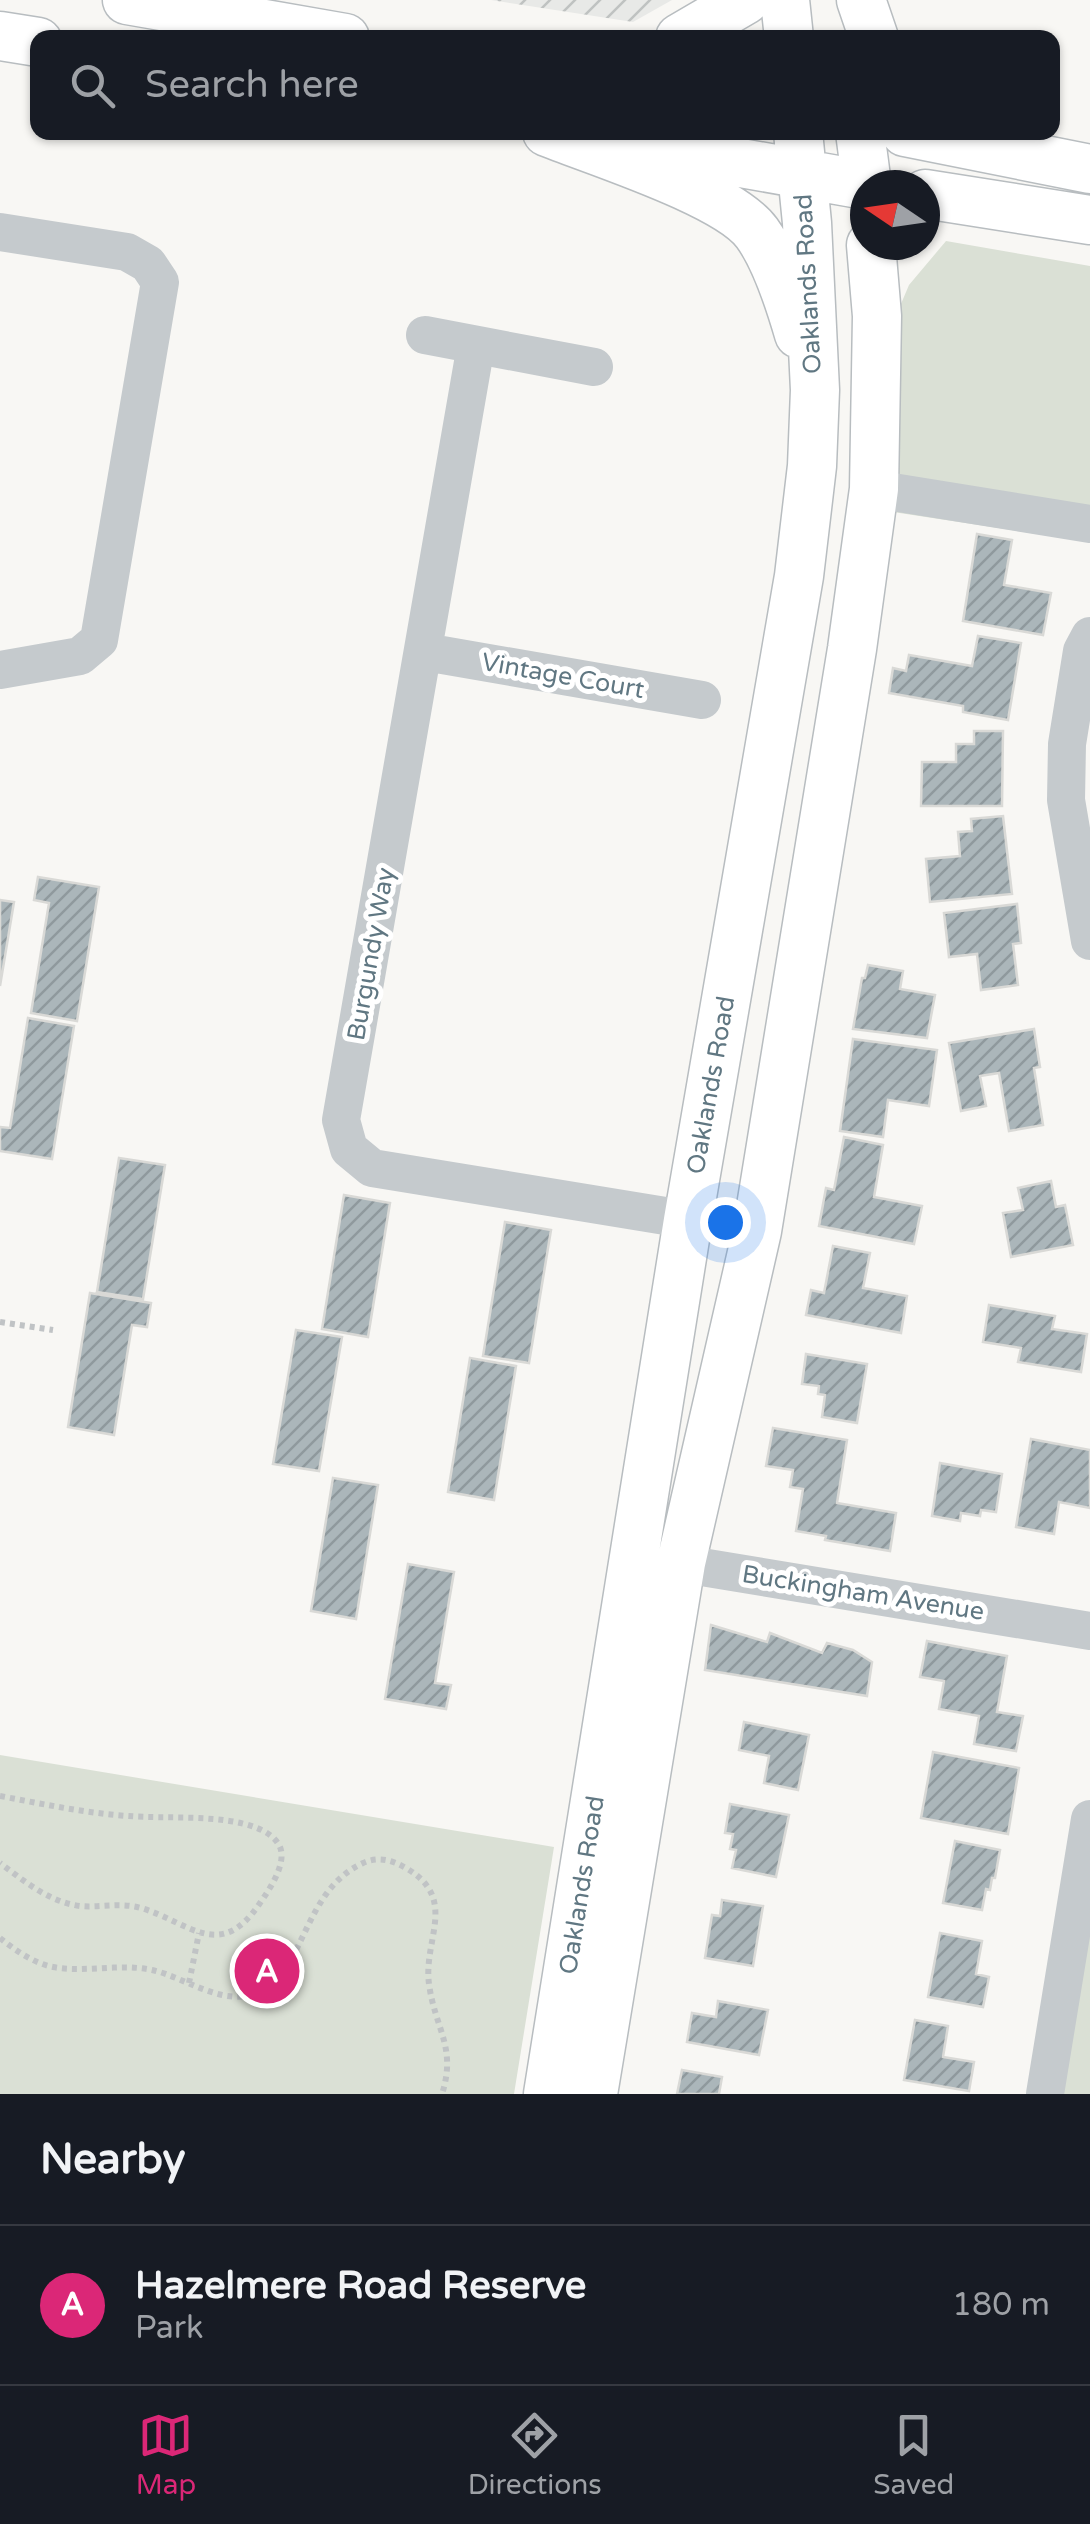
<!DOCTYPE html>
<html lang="en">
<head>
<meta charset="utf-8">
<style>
	body { margin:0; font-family:"Varela Round",sans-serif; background:#242831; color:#f1f3f6 }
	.compass { position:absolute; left:850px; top:170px; width:90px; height:90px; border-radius:50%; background:#171b24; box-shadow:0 2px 8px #0004; rotate:283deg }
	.you { position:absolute; left:725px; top:1222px; width:35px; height:35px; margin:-25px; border:8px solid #fff; border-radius:50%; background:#1a73e8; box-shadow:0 0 0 15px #1a73e833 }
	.badge { display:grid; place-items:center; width:65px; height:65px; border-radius:50%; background:#db2777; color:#fff; font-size:32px; font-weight:700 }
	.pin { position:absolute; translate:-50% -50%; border:5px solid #fff; box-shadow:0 2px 10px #0006 }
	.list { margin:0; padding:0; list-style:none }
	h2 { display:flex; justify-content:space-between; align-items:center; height:130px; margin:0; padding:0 40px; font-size:42px }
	h2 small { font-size:32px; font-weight:400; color:#9ea1a6 }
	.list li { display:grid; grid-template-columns:65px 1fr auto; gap:30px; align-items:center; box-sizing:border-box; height:160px; padding:0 40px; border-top:2px solid #363941 }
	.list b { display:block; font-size:38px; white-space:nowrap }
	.list p { margin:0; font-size:32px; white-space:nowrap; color:#9ea1a6 }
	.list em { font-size:32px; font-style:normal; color:#9ea1a6 }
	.icon { flex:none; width:55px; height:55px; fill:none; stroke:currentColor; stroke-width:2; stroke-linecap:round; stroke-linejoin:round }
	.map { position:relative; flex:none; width:1090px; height:2094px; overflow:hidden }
	.search { position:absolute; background:#171b24; box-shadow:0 2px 8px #0004; left:30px; right:30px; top:30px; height:110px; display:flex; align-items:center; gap:25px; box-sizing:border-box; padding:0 35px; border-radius:20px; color:#9ea1a6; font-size:38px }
	.sheet { height:290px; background:#171b24 }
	nav { display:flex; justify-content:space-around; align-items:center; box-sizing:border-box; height:140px; border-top:2px solid #363941; background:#171b24; font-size:28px; color:#9ea1a6 }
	nav a { display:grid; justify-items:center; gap:5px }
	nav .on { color:#db2777 }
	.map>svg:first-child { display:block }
	.industrial { fill:url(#industrial-furrows) }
	.green { fill:#dae0d5 }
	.building { fill:url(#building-hatch); stroke:#d9d9d6; stroke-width:2.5 }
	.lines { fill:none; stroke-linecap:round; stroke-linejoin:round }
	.major-casing { stroke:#b8bdc0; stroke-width:51 }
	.path { stroke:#c0c3c5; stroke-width:6; stroke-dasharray:5 5; stroke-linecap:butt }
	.minor { stroke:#c5cacd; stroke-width:38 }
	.major { stroke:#fff; stroke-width:48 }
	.labels { text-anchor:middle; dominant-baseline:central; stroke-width:10; stroke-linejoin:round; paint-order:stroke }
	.street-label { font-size:25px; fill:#607782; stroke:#fff }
</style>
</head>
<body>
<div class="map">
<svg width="1090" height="2094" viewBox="0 0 1090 2094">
	<defs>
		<pattern id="industrial-furrows" width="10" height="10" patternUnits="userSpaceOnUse" patternTransform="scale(2.5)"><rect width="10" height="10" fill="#e8e9e7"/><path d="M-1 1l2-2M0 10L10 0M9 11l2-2" fill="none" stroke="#bfc2c1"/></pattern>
		<pattern id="building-hatch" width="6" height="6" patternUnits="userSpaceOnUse" patternTransform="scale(2.5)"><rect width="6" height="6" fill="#abb6ba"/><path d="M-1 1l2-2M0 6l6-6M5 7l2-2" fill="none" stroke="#8f999d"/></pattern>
	</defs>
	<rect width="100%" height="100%" fill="#f8f7f4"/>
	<path class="industrial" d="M 491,0 L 672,0 L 633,22 Z"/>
	<path class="green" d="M 946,241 L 1090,266 L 1090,542 L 893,512 L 895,318 L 909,285 Z
		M 0,1755 L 554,1847 L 514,2094 L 0,2094 Z
		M 1090,1909 L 1090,2094 L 1059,2094 Z"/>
	<path class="building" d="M 977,534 L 1012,540 L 1004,585 L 1051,593 L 1043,635 L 963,621 Z
		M 978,636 L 1021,643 L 1008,720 L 963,712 L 963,706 L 889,693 L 893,668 L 906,671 L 909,655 L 972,666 Z
		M 974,731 L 1003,731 L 1002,806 L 921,806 L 922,762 L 956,762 L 956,744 L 974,744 Z
		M 1003,816 L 1012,894 L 930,902 L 926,859 L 960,856 L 958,832 L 972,831 L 971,819 Z
		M 38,877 L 99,887 L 77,1021 L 31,1013 L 49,903 L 34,900 Z
		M 0,900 L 14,902 L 0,986 Z
		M 1017,904 L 1021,943 L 1013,944 L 1018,985 L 981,990 L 977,954 L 949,957 L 944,913 Z
		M 868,965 L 903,971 L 900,989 L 935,995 L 927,1038 L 853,1029 L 862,978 L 865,978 Z
		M 28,1018 L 74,1026 L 52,1159 L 0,1151 L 0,1127 L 10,1128 Z
		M 1034,1029 L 1040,1067 L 1034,1068 L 1043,1125 L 1009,1131 L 999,1073 L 980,1076 L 986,1106 L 961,1111 L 949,1043 Z
		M 853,1039 L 937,1050 L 929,1106 L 888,1100 L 883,1137 L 840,1131 Z
		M 844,1137 L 883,1145 L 874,1197 L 922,1206 L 914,1244 L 819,1226 L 826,1188 L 834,1190 Z
		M 119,1158 L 165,1165 L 143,1299 L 97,1292 Z
		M 1051,1181 L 1056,1207 L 1065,1205 L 1073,1245 L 1011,1257 L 1003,1213 L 1023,1210 L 1018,1188 Z
		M 344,1195 L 390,1203 L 368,1337 L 322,1329 Z
		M 505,1222 L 551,1230 L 529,1363 L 483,1356 Z
		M 833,1246 L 870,1253 L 863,1288 L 907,1296 L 901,1333 L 806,1315 L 811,1290 L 824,1293 Z
		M 90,1293 L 151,1303 L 147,1327 L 132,1325 L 114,1435 L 68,1427 Z
		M 989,1305 L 1055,1316 L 1052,1329 L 1087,1334 L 1081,1372 L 1018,1362 L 1021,1348 L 983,1342 Z
		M 296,1330 L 342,1337 L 319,1471 L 273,1464 Z
		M 806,1354 L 867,1364 L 857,1423 L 822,1417 L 825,1395 L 818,1394 L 819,1386 L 802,1384 Z
		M 470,1358 L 516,1366 L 494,1500 L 448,1492 Z
		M 773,1428 L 847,1440 L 837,1503 L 896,1513 L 890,1551 L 825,1540 L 826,1536 L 796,1531 L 803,1489 L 790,1487 L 793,1470 L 766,1466 Z
		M 1031,1439 L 1090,1450 L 1090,1508 L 1059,1502 L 1054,1534 L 1016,1527 Z
		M 940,1463 L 1002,1474 L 996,1512 L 981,1510 L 980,1516 L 961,1513 L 960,1521 L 932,1516 Z
		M 333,1478 L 378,1485 L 356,1619 L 311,1611 Z
		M 408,1564 L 454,1572 L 435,1683 L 451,1685 L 446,1709 L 385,1699 Z
		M 711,1625 L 767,1642 L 770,1633 L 822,1653 L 827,1643 L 853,1650 L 872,1662 L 867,1696 L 705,1670 Z
		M 927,1641 L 1007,1656 L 997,1712 L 1023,1716 L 1016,1751 L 974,1744 L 979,1716 L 939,1709 L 944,1681 L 920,1677 Z
		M 744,1722 L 809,1735 L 798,1790 L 764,1783 L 769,1756 L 739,1750 Z
		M 933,1752 L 1019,1768 L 1008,1834 L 921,1818 Z
		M 730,1804 L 789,1815 L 776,1877 L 732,1868 L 736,1850 L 730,1849 L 733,1834 L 725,1833 Z
		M 955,1841 L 1000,1850 L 995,1878 L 992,1878 L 990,1890 L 986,1889 L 982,1910 L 943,1903 Z
		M 722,1900 L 763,1906 L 753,1966 L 705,1958 L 712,1915 L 720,1916 Z
		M 940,1933 L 982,1941 L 976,1974 L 989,1977 L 983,2007 L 928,1997 Z
		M 718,2001 L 768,2010 L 759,2055 L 687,2042 L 692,2013 L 716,2017 Z
		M 915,2020 L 948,2026 L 943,2057 L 974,2062 L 969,2091 L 904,2080 Z
		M 682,2070 L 722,2077 L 719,2094 L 677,2094 Z"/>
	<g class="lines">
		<defs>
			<path id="major" d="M 127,0 L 345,38
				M 785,0 L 789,38
				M 861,0 L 874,38
				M 0,36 L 38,42
				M 680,38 L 745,0
				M 547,132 C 597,152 728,193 757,233 C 776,259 790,303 799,334
				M 860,132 L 867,185
				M 905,132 L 1090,169
				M 628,143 L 865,185
				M 925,194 L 1090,220
				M 548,2094 L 688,1220 L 799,576 L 812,466 L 815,390 L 807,223 L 798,132
				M 593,2094 L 681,1563 L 757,1231 L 852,649 L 874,489 L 877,316 L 871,245"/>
		</defs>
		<use href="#major" class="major-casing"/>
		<path class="path" d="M 0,1322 L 53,1330
			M 0,1796 C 43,1804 85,1813 128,1816 C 166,1819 222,1814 257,1828 C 267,1832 276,1838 280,1847 C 287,1864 269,1890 260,1903 C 220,1963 189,1922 141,1908 C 120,1902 100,1908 80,1906 C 49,1902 24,1881 0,1863
			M 0,1938 C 15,1950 33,1963 53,1967 C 85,1973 119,1963 152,1970 C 185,1977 227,2010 261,1991 C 306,1967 304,1890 363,1863 C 378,1856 392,1860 406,1868 C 459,1899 423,1939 429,1984 C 435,2029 457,2047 442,2094
			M 189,1983 L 199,1933"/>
		<path class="minor" d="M 0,232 L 127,252 L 148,264 L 160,282 L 99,640 L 80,656 L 0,670
			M 425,335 L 594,367
			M 476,345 L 341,1120 L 349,1149 L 372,1168 L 757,1231
			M 874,489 L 1090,524
			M 1090,636 L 1082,651 L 1067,744 L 1066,800 L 1090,941
			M 425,652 L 702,700
			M 653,1559 L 1090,1631
			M 1045,2094 L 1090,1819"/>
		<use href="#major" class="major"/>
	</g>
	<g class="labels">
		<g class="street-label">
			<text transform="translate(808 284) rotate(-93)">Oaklands Road</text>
			<text transform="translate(563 676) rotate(10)">Vintage Court</text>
			<text transform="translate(371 954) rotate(-80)">Burgundy Way</text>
			<text transform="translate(711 1085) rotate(-80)">Oaklands Road</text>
			<text transform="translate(863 1593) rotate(9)">Buckingham Avenue</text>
			<text transform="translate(582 1885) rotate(-81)">Oaklands Road</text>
		</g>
	</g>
</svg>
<svg class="compass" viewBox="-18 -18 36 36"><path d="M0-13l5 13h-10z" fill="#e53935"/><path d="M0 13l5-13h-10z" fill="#9ea1a6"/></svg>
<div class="you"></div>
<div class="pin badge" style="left:267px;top:1971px">A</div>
<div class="search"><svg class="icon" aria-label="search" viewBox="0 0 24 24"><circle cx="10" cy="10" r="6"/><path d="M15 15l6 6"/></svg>Search here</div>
</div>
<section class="sheet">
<h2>Nearby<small></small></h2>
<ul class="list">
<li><span class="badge">A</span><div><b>Hazelmere Road Reserve</b><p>Park</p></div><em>180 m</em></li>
</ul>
</section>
<nav>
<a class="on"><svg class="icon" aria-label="map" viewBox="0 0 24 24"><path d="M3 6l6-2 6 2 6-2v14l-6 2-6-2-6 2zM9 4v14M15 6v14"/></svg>Map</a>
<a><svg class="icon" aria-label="directions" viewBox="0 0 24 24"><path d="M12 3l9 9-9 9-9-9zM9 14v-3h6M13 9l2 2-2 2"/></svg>Directions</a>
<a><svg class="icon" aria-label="saved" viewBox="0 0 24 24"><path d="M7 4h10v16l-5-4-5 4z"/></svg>Saved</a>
</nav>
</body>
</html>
